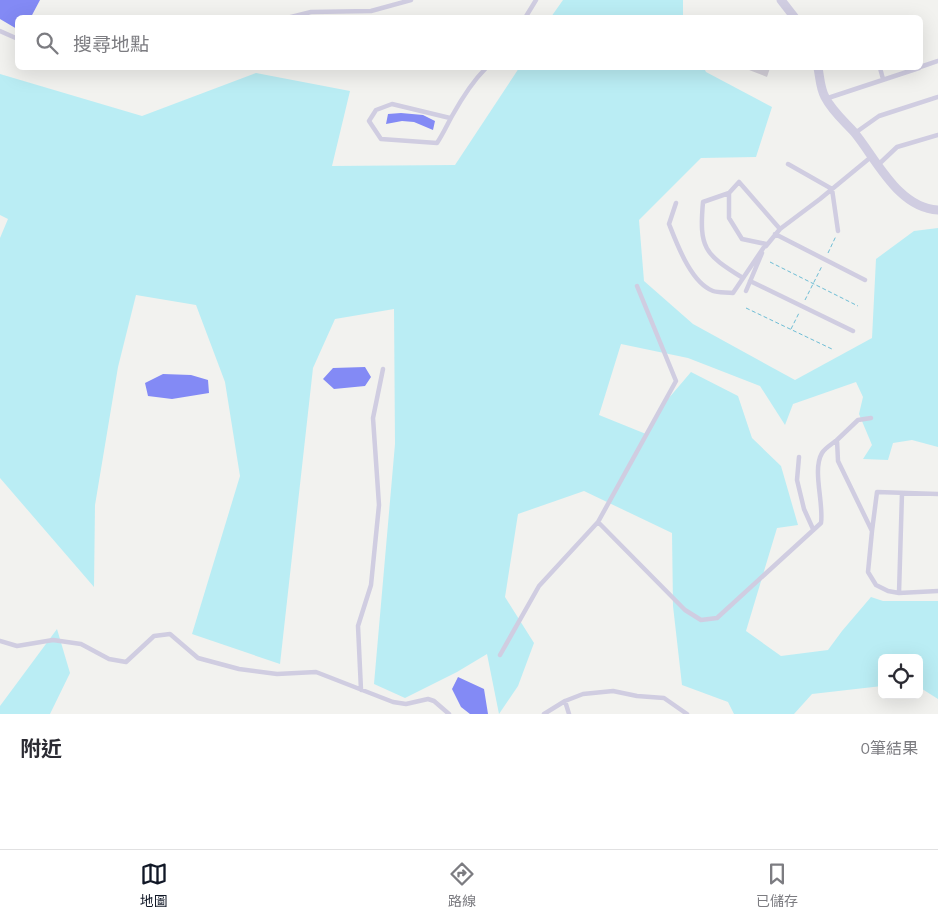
<!DOCTYPE html>
<html lang="zh-TW">
<head>
<meta charset="utf-8">
<style>
	body { margin:0; font-family:Mulish,"Noto Sans TC",sans-serif; background:#f2f2f3; color:#2b2b33 }
	.controls { position:absolute; right:15px; bottom:15px; display:grid; overflow:hidden; border-radius:8px; box-shadow:0 5px 20px #0002 }
	.controls button { width:45px; height:45px; display:grid; place-items:center; padding:0; border:0; border-bottom:1px solid #e1e1e2; background:#fff; color:#2b2b33; font:25px sans-serif }
	.list { margin:0; padding:0; list-style:none }
	h2 { display:flex; justify-content:space-between; align-items:center; height:65px; margin:0; padding:0 20px; font-size:21px }
	h2 small { font-size:16px; font-weight:400; color:#7c7c81 }
	.icon { flex:none; width:28px; height:28px; fill:none; stroke:currentColor; stroke-width:2; stroke-linecap:round; stroke-linejoin:round }
	.map { position:relative; flex:none; width:938px; height:714px; overflow:hidden }
	.search { position:absolute; background:#fff; box-shadow:0 5px 20px #0002; left:15px; right:15px; top:15px; height:55px; display:flex; align-items:center; gap:12px; box-sizing:border-box; padding:0 18px; border-radius:8px; color:#7c7c81; font-size:19px }
	.sheet { height:135px; background:#fff }
	nav { display:flex; justify-content:space-around; align-items:center; box-sizing:border-box; height:70px; border-top:1px solid #e1e1e2; background:#fff; font-size:14px; color:#7c7c81 }
	nav a { display:grid; justify-items:center; gap:2px }
	nav .on { color:#111827 }
	.map>svg:first-child { display:block }
	.green { fill:#baedf4 }
	.water { fill:#838af5 }
	.building { fill:#d3cfd8 }
	.lines { fill:none; stroke-linecap:round; stroke-linejoin:round }
	.path { stroke:#6ebdd5; stroke-width:1; stroke-dasharray:4 2.5; stroke-linecap:butt }
	.service { stroke:#d0cde1; stroke-width:4.5 }
	.minor { stroke:#d0cde1; stroke-width:9 }
</style>
</head>
<body>
<div class="map">
<svg width="938" height="714" viewBox="0 0 938 714">
	<rect width="100%" height="100%" fill="#f2f2ef"/>
	<path class="green" d="M 563,0 L 683,0 L 683,17 L 551,17 Z
		M 519,68 L 704,68 L 706,72 L 772,107 L 756,157 L 701,158 L 639,220 L 644,281 L 693,324 L 795,380 L 872,338 L 876,259 L 914,231 L 938,228 L 938,447 L 912,440 L 893,443 L 888,460 L 863,459 L 872,445 L 859,414 L 863,397 L 856,382 L 793,404 L 785,425 L 760,386 L 688,358 L 621,344 L 599,415 L 646,434 L 662,406 L 691,372 L 738,396 L 752,438 L 781,466 L 798,525 L 777,528 L 746,631 L 781,656 L 828,650 L 842,631 L 871,597 L 883,601 L 938,601 L 938,699 L 919,687 L 919,658 L 882,658 L 882,686 L 812,694 L 794,714 L 734,714 L 728,702 L 682,685 L 673,606 L 672,533 L 584,491 L 518,514 L 505,597 L 534,643 L 518,686 L 499,714 L 487,654 L 457,672 L 405,698 L 374,684 L 395,444 L 394,309 L 335,319 L 313,368 L 280,664 L 192,634 L 240,476 L 225,382 L 196,305 L 136,295 L 118,367 L 95,505 L 94,587 L 0,478 L 0,238 L 8,219 L 0,215 L 0,74 L 142,116 L 256,73 L 350,91 L 332,166 L 455,165 Z
		M 57,629 L 70,673 L 50,714 L 0,714 L 0,706 Z"/>
	<path class="water" d="M 0,0 L 40,0 L 31,17 L 18,18 L 17,29 L 0,19 Z
		M 401,113 L 423,115 L 435,121 L 433,130 L 414,122 L 402,121 L 386,124 L 388,114 Z
		M 365,367 L 371,377 L 365,386 L 334,389 L 323,379 L 333,368 Z
		M 163,374 L 191,375 L 208,380 L 209,393 L 172,399 L 148,396 L 145,383 Z
		M 458,677 L 484,689 L 488,714 L 470,714 L 461,707 L 452,689 Z"/>
	<path class="building" d="M 744,68 L 770,68 L 767,77 Z"/>
	<g class="lines">
		<path class="path" d="M 828,253 L 836,236
			M 770,262 L 858,306
			M 805,300 L 822,266
			M 746,308 L 834,350
			M 791,329 L 799,313"/>
		<path class="service" d="M 287,18 L 311,12 L 371,11 L 411,0
			M 525,18 L 536,0
			M 0,31 L 18,39
			M 920,67 L 938,61
			M 880,68 L 883,79
			M 825,99 L 919,68
			M 450,118 L 392,104 L 376,110 L 369,121 L 381,139 L 437,143 C 443,134 447,125 452,116 C 462,98 472,82 486,68
			M 855,133 L 879,116 L 938,97
			M 788,164 L 832,189 L 838,231
			M 878,165 L 897,147 L 938,135
			M 676,203 L 669,224 C 677,244 691,283 713,291 C 718,293 727,292 733,293 L 766,244 L 742,239 L 729,218 L 729,193
			M 775,234 L 865,280
			M 766,246 L 780,229 L 820,199 L 871,157
			M 743,278 C 704,254 699,248 703,202 L 729,193 L 739,182 L 780,229
			M 750,281 L 853,331
			M 746,291 L 762,253
			M 837,440 L 858,420 L 871,418
			M 799,457 L 797,480 L 804,509 L 813,529
			M 598,522 L 685,610 L 701,620 L 717,618 L 821,523 C 824,503 812,470 822,453 C 825,448 832,444 837,440 L 838,461 L 872,531 L 868,572 L 876,585 L 888,591 L 899,593 L 938,591
			M 872,531 L 877,492 L 938,494
			M 899,593 L 902,493
			M 0,641 L 17,646 L 53,640 L 81,644 L 109,659 L 126,662 L 154,636 L 170,634 L 198,658 L 239,669 L 277,674 L 316,672 L 393,702 L 406,704 L 428,699 L 434,701 L 449,714
			M 500,655 L 539,586 L 598,522 L 676,381 L 637,286
			M 361,690 L 358,626 L 371,585 L 379,505 L 373,418 L 383,369
			M 565,701 L 569,714
			M 544,714 L 565,701 L 583,694 L 613,691 L 637,696 L 664,698 L 687,714"/>
		<path class="minor" d="M 781,0 L 795,18
			M 818,68 C 820,77 820,88 825,97 C 832,111 844,121 854,132 C 877,160 898,208 938,210"/>
	</g>
</svg>
<div class="controls">
<button><svg class="icon" aria-label="locate" viewBox="0 0 24 24"><circle cx="12" cy="12" r="6"/><path d="M12 2v4M12 18v4M2 12h4M18 12h4"/></svg></button>
</div>
<div class="search"><svg class="icon" aria-label="search" viewBox="0 0 24 24"><circle cx="10" cy="10" r="6"/><path d="M15 15l6 6"/></svg>搜尋地點</div>
</div>
<section class="sheet">
<h2>附近<small>0筆結果</small></h2>
<ul class="list">
</ul>
</section>
<nav>
<a class="on"><svg class="icon" aria-label="map" viewBox="0 0 24 24"><path d="M3 6l6-2 6 2 6-2v14l-6 2-6-2-6 2zM9 4v14M15 6v14"/></svg>地圖</a>
<a><svg class="icon" aria-label="directions" viewBox="0 0 24 24"><path d="M12 3l9 9-9 9-9-9zM9 14v-3h6M13 9l2 2-2 2"/></svg>路線</a>
<a><svg class="icon" aria-label="saved" viewBox="0 0 24 24"><path d="M7 4h10v16l-5-4-5 4z"/></svg>已儲存</a>
</nav>
</body>
</html>
